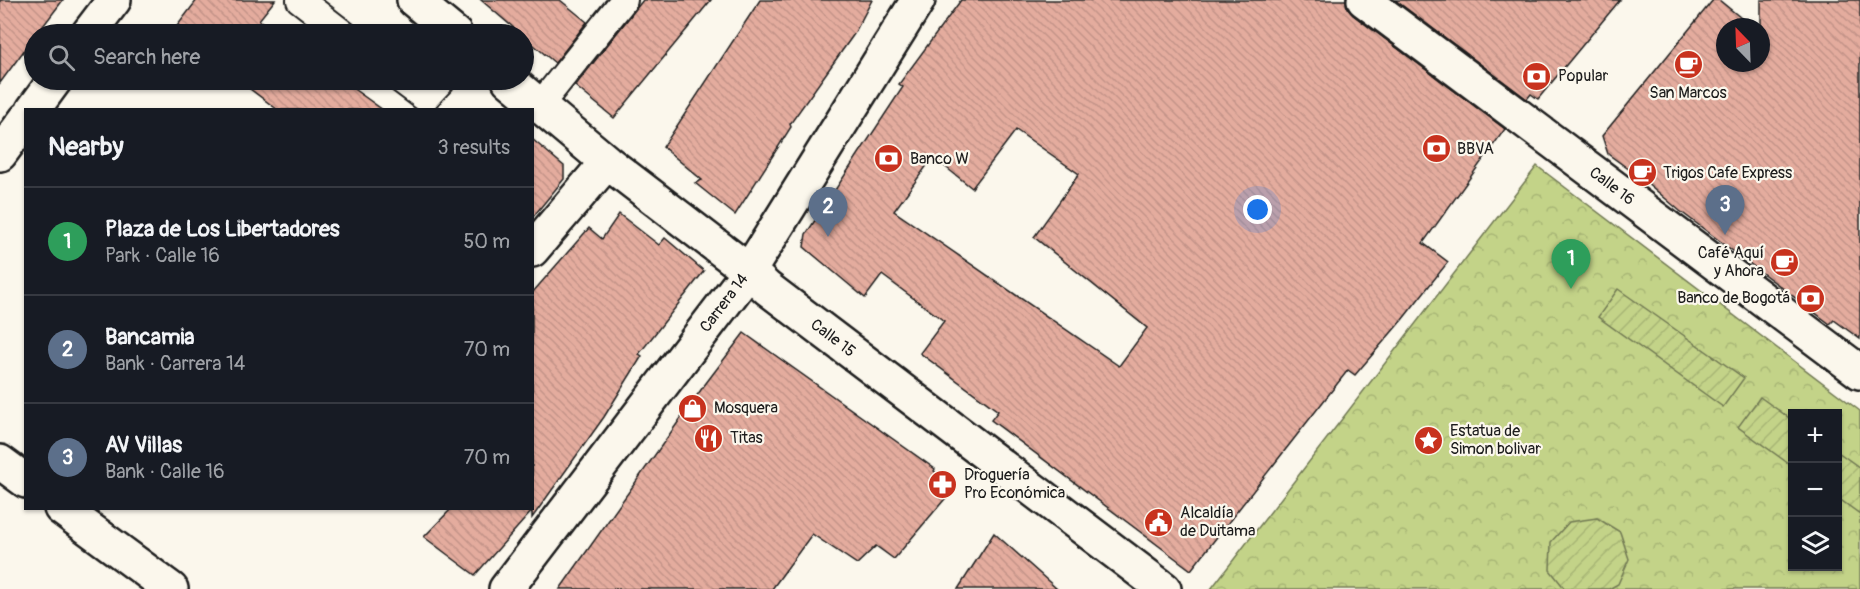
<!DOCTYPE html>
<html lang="en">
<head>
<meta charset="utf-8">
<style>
	body { margin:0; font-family:Pangolin,sans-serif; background:#242831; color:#f1f3f6 }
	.controls { position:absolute; right:18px; bottom:18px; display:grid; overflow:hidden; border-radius:0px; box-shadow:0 2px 4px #0004 }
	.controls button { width:54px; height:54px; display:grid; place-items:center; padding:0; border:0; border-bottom:2px solid #363941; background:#171b24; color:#f1f3f6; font:30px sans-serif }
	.compass { position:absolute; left:1716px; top:18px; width:54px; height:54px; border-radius:50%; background:#171b24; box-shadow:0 2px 4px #0004; rotate:337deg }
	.you { position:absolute; left:1258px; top:210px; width:21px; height:21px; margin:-15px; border:4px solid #fff; border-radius:50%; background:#1a73e8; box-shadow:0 0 0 9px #1a73e833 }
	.badge { display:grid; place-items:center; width:39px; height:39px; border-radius:50%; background:#c8321e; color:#fff; font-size:20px; font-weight:700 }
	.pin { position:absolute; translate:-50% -50px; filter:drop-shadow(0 2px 3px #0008) }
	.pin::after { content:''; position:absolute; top:32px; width:21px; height:18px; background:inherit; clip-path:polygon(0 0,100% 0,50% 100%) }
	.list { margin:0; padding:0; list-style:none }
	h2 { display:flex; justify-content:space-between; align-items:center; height:78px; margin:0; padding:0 24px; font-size:26px }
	h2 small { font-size:20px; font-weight:400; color:#9ea1a6 }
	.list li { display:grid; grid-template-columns:39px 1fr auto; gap:18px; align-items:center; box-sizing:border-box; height:108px; padding:0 24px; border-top:2px solid #363941 }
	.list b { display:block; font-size:22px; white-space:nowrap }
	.list p { margin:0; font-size:20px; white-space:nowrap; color:#9ea1a6 }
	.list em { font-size:20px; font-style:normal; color:#9ea1a6 }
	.icon { flex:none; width:33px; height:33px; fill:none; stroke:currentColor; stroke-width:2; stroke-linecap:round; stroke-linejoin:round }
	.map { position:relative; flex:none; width:1860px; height:589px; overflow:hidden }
	.search { position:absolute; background:#171b24; box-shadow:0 2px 4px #0004; left:24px; top:24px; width:510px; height:66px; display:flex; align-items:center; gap:15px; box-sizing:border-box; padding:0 21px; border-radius:33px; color:#9ea1a6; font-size:22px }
	.panel { position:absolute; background:#171b24; box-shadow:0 2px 4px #0004; left:24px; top:108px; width:510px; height:402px; border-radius:0px }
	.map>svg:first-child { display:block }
	.park { fill:url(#park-crowns); stroke:#707852; stroke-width:1.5; fill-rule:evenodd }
	.garden { fill:url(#garden-furrows); stroke:#707852; stroke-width:1.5 }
	.building { fill:url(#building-back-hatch); stroke:#1c1c1c; stroke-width:1.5; fill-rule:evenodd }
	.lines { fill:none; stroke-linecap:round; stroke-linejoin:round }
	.service-casing { stroke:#1c1c1c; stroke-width:30 }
	.minor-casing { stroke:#1c1c1c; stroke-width:38 }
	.service { stroke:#fbf7ec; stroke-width:26 }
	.minor { stroke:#fbf7ec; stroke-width:33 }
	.labels { text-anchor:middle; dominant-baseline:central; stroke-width:4.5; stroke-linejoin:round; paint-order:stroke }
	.poi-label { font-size:16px; fill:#1c1c1c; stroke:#fbf7ec; text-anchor:start }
	.street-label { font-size:16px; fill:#1c1c1c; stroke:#fbf7ec }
</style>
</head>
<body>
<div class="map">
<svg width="1860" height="589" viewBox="0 0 1860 589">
	<defs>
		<pattern id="park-crowns" width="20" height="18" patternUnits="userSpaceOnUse" patternTransform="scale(1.5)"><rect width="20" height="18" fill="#c3d388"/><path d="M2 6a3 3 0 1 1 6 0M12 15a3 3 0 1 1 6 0" fill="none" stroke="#a7b575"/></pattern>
		<pattern id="garden-furrows" width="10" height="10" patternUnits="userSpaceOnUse" patternTransform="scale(1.5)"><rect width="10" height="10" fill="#c3d388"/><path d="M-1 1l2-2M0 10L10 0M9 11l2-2" fill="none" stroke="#a7b575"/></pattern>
		<pattern id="building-back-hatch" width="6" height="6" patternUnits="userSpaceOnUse" patternTransform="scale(1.5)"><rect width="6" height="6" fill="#e4ac9e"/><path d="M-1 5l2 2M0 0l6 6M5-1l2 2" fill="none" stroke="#c39388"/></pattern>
	</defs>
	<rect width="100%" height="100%" fill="#fbf7ec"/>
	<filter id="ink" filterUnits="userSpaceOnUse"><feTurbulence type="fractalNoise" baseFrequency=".0167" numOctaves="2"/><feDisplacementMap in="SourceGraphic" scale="12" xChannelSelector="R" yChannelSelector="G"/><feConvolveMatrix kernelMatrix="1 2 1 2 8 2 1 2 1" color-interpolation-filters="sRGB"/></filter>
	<g filter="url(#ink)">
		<path class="park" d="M 1537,166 L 1860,411 L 1860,589 L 1211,589 ZM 1792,414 L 1838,414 L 1838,566 L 1792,566 Z"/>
		<path class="garden" d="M 1618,289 L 1744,378 L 1723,407 L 1598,317 Z
			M 1760,397 L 1792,420 L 1792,466 L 1738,427 Z
			M 1838,452 L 1860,468 L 1860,514 L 1838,498 Z
			M 1597,518 L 1620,532 L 1629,559 L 1618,584 L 1609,589 L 1565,589 L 1550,570 L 1551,542 L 1569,522 Z"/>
		<path class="building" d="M 0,0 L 63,0 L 37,34 L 34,34 L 34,37 L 0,83 Z
			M 197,0 L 275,0 L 259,20 L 279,34 L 179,34 L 174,30 Z
			M 481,0 L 560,0 L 587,22 L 555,63 Z
			M 643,0 L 711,0 L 614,118 L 575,86 Z
			M 760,0 L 872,0 L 854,34 L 790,124 L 791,127 L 735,215 L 695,183 L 702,180 L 663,147 Z
			M 961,0 L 1346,0 L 1347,8 L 1353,15 L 1505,129 L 1423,243 L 1448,262 L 1402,320 L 1355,375 L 1348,370 L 1191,570 L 991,420 L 998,411 L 920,353 L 944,321 L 882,275 L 865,298 L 804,247 L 806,234 L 903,87 L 899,84 ZM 1016,130 L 1079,174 L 1034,237 L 1147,328 L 1119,366 L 894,211 L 933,157 L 972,188 Z
			M 1395,0 L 1620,0 L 1538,99 L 1531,94 L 1527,99 Z
			M 1713,0 L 1719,0 L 1752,27 L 1725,27 L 1725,63 L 1761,63 L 1761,0 L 1860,0 L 1860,339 L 1834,320 L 1830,324 L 1680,211 L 1645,181 L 1608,154 L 1602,136 Z
			M 238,80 L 341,80 L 383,110 L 278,110 Z
			M 532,139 L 564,166 L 564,179 L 532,218 Z
			M 619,214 L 659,245 L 665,238 L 704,271 L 639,354 L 642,356 L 604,417 L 532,518 L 532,511 L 475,575 L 424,537 L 452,508 L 532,508 L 532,293 L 589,228 L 602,239 Z
			M 744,333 L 935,469 L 934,471 L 955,487 L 894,559 L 876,546 L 857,564 L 812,534 L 772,589 L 560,589 L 703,387 Z
			M 994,533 L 1057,589 L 958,589 Z"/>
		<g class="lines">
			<defs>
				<path id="service" d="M 300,0 L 344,34
					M 401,80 L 425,98 L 442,80
					M 540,105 L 624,0"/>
				<path id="minor" d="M 414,0 L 455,34
					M 1364,0 L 1860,372
					M 88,34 L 114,0
					M 509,80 L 607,162 L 749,271 L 767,288 L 1164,589
					M 33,110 L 55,80
					M 0,154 L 26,119
					M 532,250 L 607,162
					M 0,462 L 26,481
					M 61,508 L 171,589
					M 506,589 L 749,271 L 918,0"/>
			</defs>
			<use href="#service" class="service-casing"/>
			<use href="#minor" class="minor-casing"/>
			<use href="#service" class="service"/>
			<use href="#minor" class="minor"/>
		</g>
	</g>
	<defs>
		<symbol id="cafe-disc" viewBox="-11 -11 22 22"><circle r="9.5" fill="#c8321e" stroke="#fbf7ec"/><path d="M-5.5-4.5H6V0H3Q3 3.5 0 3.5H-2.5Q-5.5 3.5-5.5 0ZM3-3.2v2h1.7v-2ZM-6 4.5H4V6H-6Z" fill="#fff"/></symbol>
		<symbol id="bank-disc" viewBox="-11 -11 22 22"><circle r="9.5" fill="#c8321e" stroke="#fbf7ec"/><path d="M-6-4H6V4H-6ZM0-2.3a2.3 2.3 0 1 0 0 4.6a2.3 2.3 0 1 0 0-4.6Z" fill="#fff"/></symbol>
		<symbol id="shop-disc" viewBox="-11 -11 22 22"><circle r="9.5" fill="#c8321e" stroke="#fbf7ec"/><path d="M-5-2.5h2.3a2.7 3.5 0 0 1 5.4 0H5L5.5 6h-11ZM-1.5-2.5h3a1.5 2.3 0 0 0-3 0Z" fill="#fff"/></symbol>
		<symbol id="restaurant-disc" viewBox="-11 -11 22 22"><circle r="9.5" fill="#c8321e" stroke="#fbf7ec"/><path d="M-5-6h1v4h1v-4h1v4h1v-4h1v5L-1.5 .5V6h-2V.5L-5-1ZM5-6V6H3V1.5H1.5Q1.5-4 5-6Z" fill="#fff"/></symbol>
		<symbol id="sight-disc" viewBox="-11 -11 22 22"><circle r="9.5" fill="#c8321e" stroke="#fbf7ec"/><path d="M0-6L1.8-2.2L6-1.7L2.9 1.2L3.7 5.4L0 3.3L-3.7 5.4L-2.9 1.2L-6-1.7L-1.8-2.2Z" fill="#fff"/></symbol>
		<symbol id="pharmacy-disc" viewBox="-11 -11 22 22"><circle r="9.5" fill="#c8321e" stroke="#fbf7ec"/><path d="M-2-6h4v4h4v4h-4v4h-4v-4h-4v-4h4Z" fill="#fff"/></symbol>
		<symbol id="civic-disc" viewBox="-11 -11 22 22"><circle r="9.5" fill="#c8321e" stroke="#fbf7ec"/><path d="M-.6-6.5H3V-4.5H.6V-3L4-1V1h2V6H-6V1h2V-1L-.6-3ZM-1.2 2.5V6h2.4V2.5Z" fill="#fff"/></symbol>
	</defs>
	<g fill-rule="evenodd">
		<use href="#cafe-disc" x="1672" y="48" width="33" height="33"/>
		<use href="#bank-disc" x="1520" y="60" width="33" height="33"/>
		<use href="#bank-disc" x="1420" y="132" width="33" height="33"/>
		<use href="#bank-disc" x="872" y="142" width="33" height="33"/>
		<use href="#cafe-disc" x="1626" y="156" width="33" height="33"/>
		<use href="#cafe-disc" x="1768" y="246" width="33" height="33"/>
		<use href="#bank-disc" x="1794" y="282" width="33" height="33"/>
		<use href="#shop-disc" x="676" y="392" width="33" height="33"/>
		<use href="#restaurant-disc" x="692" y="422" width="33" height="33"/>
		<use href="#sight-disc" x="1412" y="424" width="33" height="33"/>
		<use href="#pharmacy-disc" x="926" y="468" width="33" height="33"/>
		<use href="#civic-disc" x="1142" y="506" width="33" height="33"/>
	</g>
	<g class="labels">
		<g class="poi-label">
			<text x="1558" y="76">Popular</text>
			<text x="1688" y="93" text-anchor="middle">San Marcos</text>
			<text x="1457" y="149">BBVA</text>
			<text x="910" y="159">Banco W</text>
			<text x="1663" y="173">Trigos Cafe Express</text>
			<text x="1764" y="253" text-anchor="end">Café Aquí<tspan x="1764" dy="18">y Ahora</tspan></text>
			<text x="1790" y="298" text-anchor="end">Banco de Bogotá</text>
			<text x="714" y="408">Mosquera</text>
			<text x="1450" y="431">Estatua de<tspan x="1450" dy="18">Simon bolivar</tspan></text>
			<text x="730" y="438">Titas</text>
			<text x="964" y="475">Droguería<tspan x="964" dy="18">Pro Económica</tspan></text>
			<text x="1180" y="513">Alcaldía<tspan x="1180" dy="18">de Duitama</tspan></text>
		</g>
		<g class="street-label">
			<text transform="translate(1612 186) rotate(37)">Calle 16</text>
			<text transform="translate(724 303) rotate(-53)">Carrera 14</text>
			<text transform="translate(833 338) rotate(37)">Calle 15</text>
		</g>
	</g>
</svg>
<div class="controls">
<button>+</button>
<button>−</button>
<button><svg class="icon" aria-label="layers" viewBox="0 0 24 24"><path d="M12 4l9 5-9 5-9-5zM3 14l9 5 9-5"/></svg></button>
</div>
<svg class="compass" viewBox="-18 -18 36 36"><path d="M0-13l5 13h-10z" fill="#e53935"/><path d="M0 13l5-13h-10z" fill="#9ea1a6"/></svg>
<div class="you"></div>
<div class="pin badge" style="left:1571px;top:289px;background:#2e9e5b">1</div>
<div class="pin badge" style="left:828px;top:237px;background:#5c6f8a">2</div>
<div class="pin badge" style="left:1725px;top:235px;background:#5c6f8a">3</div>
<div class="search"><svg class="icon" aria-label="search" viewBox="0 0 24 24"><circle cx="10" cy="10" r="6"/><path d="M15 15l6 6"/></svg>Search here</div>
<section class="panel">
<h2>Nearby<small>3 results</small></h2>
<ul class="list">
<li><span class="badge" style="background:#2e9e5b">1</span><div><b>Plaza de Los Libertadores</b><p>Park · Calle 16</p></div><em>50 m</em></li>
<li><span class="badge" style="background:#5c6f8a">2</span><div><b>Bancamia</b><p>Bank · Carrera 14</p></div><em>70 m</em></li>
<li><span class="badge" style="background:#5c6f8a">3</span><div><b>AV Villas</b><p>Bank · Calle 16</p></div><em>70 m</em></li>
</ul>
</section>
</div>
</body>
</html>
